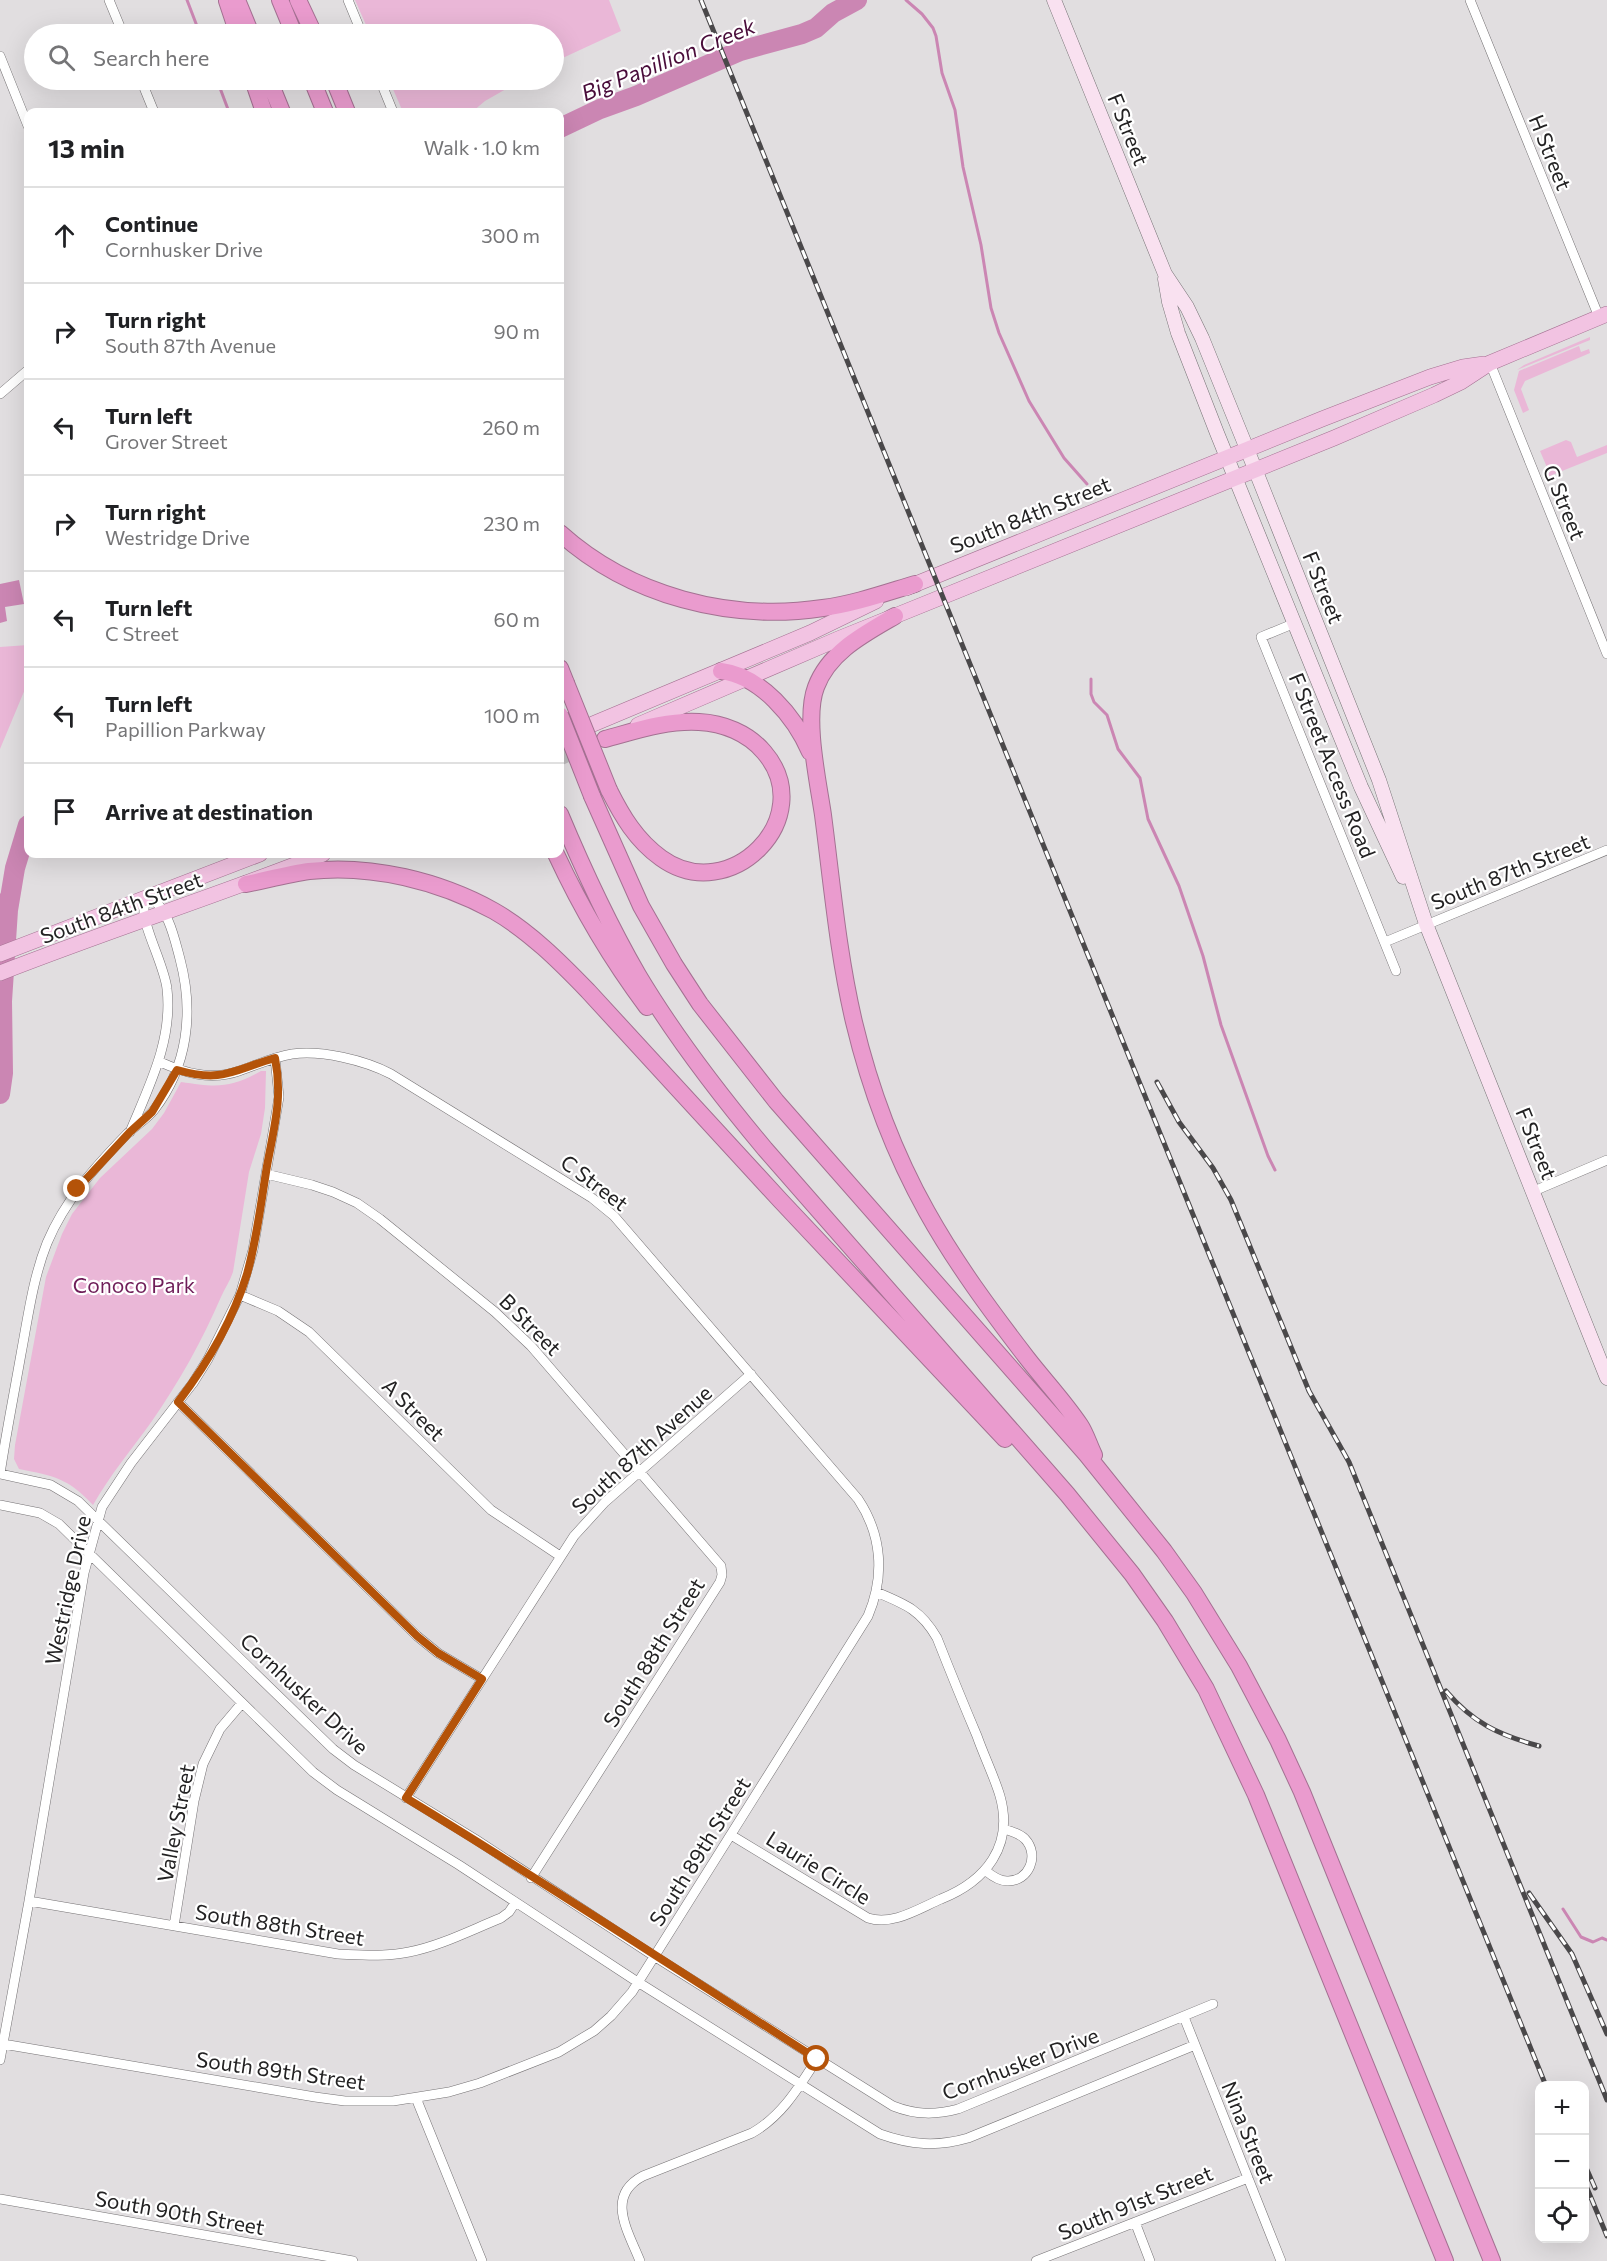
<!DOCTYPE html>
<html lang="en">
<head>
<meta charset="utf-8">
<style>
	body { margin:0; font-family:Commissioner,sans-serif; background:#f2f2f2; color:#202124 }
	.controls { position:absolute; right:18px; bottom:18px; display:grid; overflow:hidden; border-radius:12px; box-shadow:0 6px 24px #0002 }
	.controls button { width:54px; height:54px; display:grid; place-items:center; padding:0; border:0; border-bottom:2px solid #e0e0e0; background:#fff; color:#202124; font:30px sans-serif }
	.stop { position:absolute; width:18px; height:18px; margin:-14px; border:4px solid #b45309; border-radius:50%; background:#fff }
	.stop.end { background:#b45309; border-color:#fff; box-shadow:0 2px 6px #0008 }
	.list { margin:0; padding:0; list-style:none }
	h2 { display:flex; justify-content:space-between; align-items:center; height:78px; margin:0; padding:0 24px; font-size:26px }
	h2 small { font-size:20px; font-weight:400; color:#757577 }
	.list li { display:grid; grid-template-columns:39px 1fr auto; gap:18px; align-items:center; box-sizing:border-box; height:96px; padding:0 24px; border-top:2px solid #e0e0e0 }
	.list b { display:block; font-size:22px; white-space:nowrap }
	.list p { margin:0; font-size:20px; white-space:nowrap; color:#757577 }
	.list em { font-size:20px; font-style:normal; color:#757577 }
	.icon { flex:none; width:33px; height:33px; fill:none; stroke:currentColor; stroke-width:2; stroke-linecap:round; stroke-linejoin:round }
	.map { position:relative; flex:none; width:1607px; height:2261px; overflow:hidden }
	.search { position:absolute; background:#fff; box-shadow:0 6px 24px #0002; left:24px; top:24px; width:540px; height:66px; display:flex; align-items:center; gap:15px; box-sizing:border-box; padding:0 21px; border-radius:33px; color:#757577; font-size:22px }
	.panel { position:absolute; background:#fff; box-shadow:0 6px 24px #0002; left:24px; top:108px; width:540px; height:750px; border-radius:12px }
	.map>svg:first-child { display:block }
	.green { fill:#eab7d7 }
	.water { fill:#cb86b3 }
	.lines { fill:none; stroke-linecap:round; stroke-linejoin:round }
	.stream { stroke:#cb86b3; stroke-width:3 }
	.river { stroke:#cb86b3; stroke-width:20 }
	.primary-tunnel { stroke:#bbb8ba; stroke-width:15; stroke-dasharray:15 8; stroke-linecap:butt }
	.street-casing { stroke:#757274; stroke-width:10 }
	.secondary-casing { stroke:#757274; stroke-width:15 }
	.primary-casing { stroke:#a47192; stroke-width:16 }
	.highway-casing { stroke:#a47192; stroke-width:18 }
	.street { stroke:#fff; stroke-width:9 }
	.secondary { stroke:#f9e1f0; stroke-width:14 }
	.primary { stroke:#f2c3e2; stroke-width:15 }
	.highway { stroke:#ea9bce; stroke-width:16 }
	.rail-casing { stroke:#4a484a; stroke-width:5 }
	.rail { stroke:#fff; stroke-width:3; stroke-dasharray:9; stroke-linecap:butt }
	.highway-bridge-casing { stroke:#a47192; stroke-width:18; stroke-linecap:butt }
	.highway-bridge { stroke:#ea9bce; stroke-width:16 }
	.route { stroke:#b45309; stroke-width:8 }
	.labels { text-anchor:middle; dominant-baseline:central; stroke-width:4.5; stroke-linejoin:round; paint-order:stroke }
	.street-label { font-size:21px; fill:#232223; stroke:#fff }
	.park-label { font-size:21px; fill:#6f1e59; stroke:#fff }
	.water-label { font-size:22px; font-style:italic; fill:#490c3a; stroke:#fff }
</style>
</head>
<body>
<div class="map">
<svg width="1607" height="2261" viewBox="0 0 1607 2261">
	<rect width="100%" height="100%" fill="#e1dee0"/>
	<path class="green" d="M 355,0 L 609,0 L 621,31 L 554,62 L 554,34 L 370,34 Z
		M 389,80 L 522,80 L 485,101 L 472,112 L 403,112 Z
		M 1590,337 L 1590,340 L 1517,370 L 1524,365 Z
		M 1579,346 L 1581,352 L 1589,349 L 1590,353 L 1525,381 L 1521,389 L 1529,410 L 1523,413 L 1514,390 L 1519,371 Z
		M 1566,440 L 1571,442 L 1577,457 L 1607,445 L 1607,453 L 1547,477 L 1549,472 L 1540,451 Z
		M 28,645 L 28,682 L 0,749 L 0,647 Z
		M 261,1071 L 266,1071 L 265,1108 L 261,1134 L 249,1172 L 233,1272 C 230,1281 225,1288 221,1297 C 202,1341 179,1382 152,1421 C 132,1449 110,1475 93,1505 C 68,1478 54,1476 19,1469 L 14,1459 L 15,1445 L 46,1277 L 62,1234 L 72,1214 L 100,1178 L 152,1129 L 164,1113 L 181,1082 C 215,1087 230,1089 261,1071 Z"/>
	<path class="water" d="M 19,580 L 24,604 L 5,607 L 7,621 L 0,623 L 0,584 Z"/>
	<g class="lines">
		<path class="stream" d="M 187,0 L 200,34
			M 906,0 L 922,14 L 933,28 L 936,36 L 942,73 L 955,110 L 963,167 L 981,245 L 991,308 L 999,333 L 1029,401 L 1064,458 L 1087,484
			M 217,80 L 229,112
			M 1091,679 L 1091,694 L 1094,702 L 1107,715 L 1118,749 L 1140,778 L 1148,819 L 1179,886 L 1203,956 L 1221,1025 L 1268,1156 L 1275,1170
			M 0,896 L 12,884
			M 1563,1909 L 1581,1937 L 1593,1942 L 1602,1938 L 1607,1940"/>
		<path class="river" d="M 560,128 L 600,109 L 636,96 L 740,51 L 802,34 L 816,28 L 833,13 L 857,0
			M 0,1094 L 3,1073 L 2,1001 L 8,910 L 15,868 L 28,825"/>
		<path class="primary-tunnel" d="M 560,758 L 584,747"/>
		<defs>
			<path id="street" d="M 109,0 L 123,34
				M 348,0 L 362,34
				M 1470,0 L 1599,317
				M 0,56 L 28,126
				M 141,80 L 154,112
				M 380,80 L 393,112
				M 1490,363 L 1607,654
				M 0,394 L 28,370
				M 1295,623 L 1261,637 L 1396,971
				M 1385,942 L 1607,850
				M 130,1132 C 149,1086 173,1040 167,989 C 165,967 142,925 144,909 C 144,905 147,900 149,896 C 169,910 174,937 180,959 C 194,1012 188,1066 154,1110 C 147,1119 135,1126 127,1134 C 95,1167 65,1200 47,1243 C 33,1278 28,1317 21,1354 C 14,1394 6,1434 0,1474 L 51,1485 L 78,1501 L 333,1749 L 354,1765 L 475,1839 L 654,1956 L 893,2106 C 916,2115 935,2115 958,2109 L 1213,2004
				M 266,1174 L 312,1185 L 333,1192 L 357,1203 L 380,1219 L 495,1312 L 531,1346 L 721,1566 L 722,1575 L 720,1582 L 531,1878
				M 1534,1191 L 1607,1160
				M 240,1295 L 278,1311 L 309,1332 L 491,1510 L 560,1556
				M 178,1402 L 417,1636 L 438,1653 L 482,1679
				M 0,1505 L 40,1513 L 59,1524 L 313,1772 L 337,1790 L 459,1865 L 633,1979 L 880,2134 C 911,2145 937,2147 968,2138 L 1195,2045
				M 406,1798 L 574,1536 L 605,1502 L 751,1374
				M 731,1835 L 868,1918 C 892,1926 918,1909 941,1899 C 986,1881 1014,1846 1000,1796 C 994,1776 984,1756 977,1736 C 963,1703 950,1671 937,1638 C 921,1610 905,1604 876,1592
				M 986,1871 C 992,1876 999,1881 1007,1881 C 1029,1882 1040,1855 1025,1839 C 1020,1834 1011,1831 1004,1829
				M 29,1901 L 338,1954 C 362,1955 385,1957 409,1952 C 440,1946 471,1930 501,1918 L 509,1912 L 515,1903
				M 174,1926 L 194,1801 L 203,1764 L 220,1729 L 242,1703
				M 1184,2017 L 1281,2261
				M 3,2044 L 315,2097 L 345,2101 L 393,2101 L 449,2092 L 480,2083 L 559,2052 L 594,2031 L 611,2016 L 632,1992 L 868,1616 C 885,1576 882,1535 858,1499 L 614,1216 L 592,1198 L 391,1074 C 364,1060 322,1050 292,1054 C 274,1057 256,1065 239,1071 C 211,1081 184,1073 158,1061
				M 0,2060 L 29,1901 L 84,1573 L 102,1507 L 131,1463 L 193,1383 L 208,1359 L 240,1295 L 253,1250 L 279,1097 L 275,1058
				M 416,2098 L 482,2261
				M 0,2199 L 353,2261
				M 1135,2222 L 1150,2261
				M 640,2261 C 628,2231 605,2196 643,2176 L 752,2133 C 782,2116 799,2087 817,2059
				M 1036,2261 L 1248,2178"/>
			<path id="secondary" d="M 1054,0 L 1165,274 L 1187,307 L 1202,338 L 1247,449 L 1379,780 L 1426,924 L 1607,1378
				M 1165,279 L 1169,302 L 1178,333 L 1217,433 L 1361,787 L 1403,877"/>
			<path id="primary" d="M 906,588 L 1322,419 L 1430,377 L 1463,367 L 1484,364
				M 593,724 L 810,633 L 876,601
				M 638,725 L 838,639 L 1334,438 L 1434,395 L 1461,382 L 1490,363 L 1607,314
				M 0,954 L 260,854
				M 0,973 C 107,931 216,896 323,854"/>
			<path id="highway" d="M 237,0 L 251,34
				M 280,0 L 294,34
				M 298,0 L 314,34
				M 227,1 L 238,34
				M 253,80 L 264,112
				M 269,80 L 282,112
				M 312,80 L 325,112
				M 334,80 L 347,112
				M 560,533 C 630,596 730,622 823,608 C 854,604 885,593 915,584
				M 895,616 C 864,634 829,652 816,687 C 804,718 818,781 823,815 C 832,884 838,954 854,1022 C 870,1089 894,1153 927,1212 C 956,1264 991,1311 1027,1358 C 1044,1380 1064,1401 1080,1425 C 1086,1434 1089,1445 1094,1455
				M 560,668 L 566,683
				M 721,671 C 761,676 795,717 810,752
				M 605,739 C 635,731 667,720 699,722 C 723,723 748,733 764,752 C 820,817 730,908 661,858 C 636,840 622,816 609,790
				M 592,796 L 641,906 L 674,964 L 700,1004 L 776,1101 L 1087,1455 L 1164,1551 L 1194,1593 L 1239,1666 L 1278,1740 L 1302,1792 L 1492,2261
				M 560,814 C 583,869 608,923 638,975 C 675,1037 719,1094 765,1149 L 1067,1494 L 1132,1574 L 1165,1621 L 1206,1689 L 1256,1795 L 1445,2261
				M 556,854 C 581,908 611,959 647,1007
				M 246,884 C 266,880 288,874 309,871 C 371,864 440,881 494,911 C 529,931 560,962 588,991 L 780,1200 L 1005,1439"/>
		</defs>
		<use href="#street" class="street-casing"/>
		<use href="#secondary" class="secondary-casing"/>
		<use href="#primary" class="primary-casing"/>
		<use href="#highway" class="highway-casing"/>
		<use href="#street" class="street"/>
		<use href="#secondary" class="secondary"/>
		<use href="#primary" class="primary"/>
		<use href="#highway" class="highway"/>
		<defs>
			<path id="rail" d="M 701,0 L 1546,2086
				M 1157,1082 L 1179,1122 L 1213,1168 L 1231,1200 L 1309,1391 L 1349,1462 L 1607,2100
				M 1446,1691 C 1473,1723 1499,1735 1539,1746
				M 1529,1893 L 1572,1954 L 1607,2034
				M 1584,2163 L 1595,2188
				M 1584,2181 L 1607,2236"/>
		</defs>
		<use href="#rail" class="rail-casing"/>
		<use href="#rail" class="rail"/>
		<defs>
			<path id="highway-bridge" d="M 566,683 L 609,790
				M 560,715 L 592,796"/>
		</defs>
		<use href="#highway-bridge" class="highway-bridge-casing"/>
		<use href="#highway-bridge" class="highway-bridge"/>
	</g>
	<g class="lines">
		<path class="route" d="M 77,1189 L 130,1132 L 152,1112 L 177,1070 C 223,1083 233,1070 275,1058 C 283,1098 274,1127 267,1166 C 261,1202 257,1239 247,1274 C 233,1320 207,1364 178,1402 L 417,1636 L 438,1653 L 482,1679 L 406,1798 C 545,1882 680,1972 817,2059"/>
	</g>
	<g class="labels">
		<g class="street-label">
			<text transform="translate(1129 129) rotate(68)">F Street</text>
			<text transform="translate(1551 152) rotate(68)">H Street</text>
			<text transform="translate(1565 502) rotate(68)">G Street</text>
			<text transform="translate(1030 514) rotate(-22)">South 84th Street</text>
			<text transform="translate(1324 587) rotate(68)">F Street</text>
			<text transform="translate(1333 765) rotate(68)">F Street Access Road</text>
			<text transform="translate(1510 871) rotate(-22)">South 87th Street</text>
			<text transform="translate(121 907) rotate(-20)">South 84th Street</text>
			<text transform="translate(1537 1143) rotate(68)">F Street</text>
			<text transform="translate(595 1182) rotate(37)">C Street</text>
			<text transform="translate(531 1324) rotate(45)">B Street</text>
			<text transform="translate(414 1409) rotate(45)">A Street</text>
			<text transform="translate(641 1449) rotate(-42)">South 87th Avenue</text>
			<text transform="translate(67 1590) rotate(-78)">Westridge Drive</text>
			<text transform="translate(653 1652) rotate(-58)">South 88th Street</text>
			<text transform="translate(305 1693) rotate(43)">Cornhusker Drive</text>
			<text transform="translate(175 1823) rotate(-79)">Valley Street</text>
			<text transform="translate(699 1851) rotate(-58)">South 89th Street</text>
			<text transform="translate(819 1867) rotate(32)">Laurie Circle</text>
			<text transform="translate(280 1924) rotate(9)">South 88th Street</text>
			<text transform="translate(1020 2063) rotate(-21)">Cornhusker Drive</text>
			<text transform="translate(281 2070) rotate(8)">South 89th Street</text>
			<text transform="translate(1249 2132) rotate(68)">Nina Street</text>
			<text transform="translate(1135 2202) rotate(-22)">South 91st Street</text>
			<text transform="translate(180 2212) rotate(10)">South 90th Street</text>
		</g>
		<g class="park-label">
			<text x="134" y="1284">Conoco Park</text>
		</g>
		<g class="water-label">
			<text transform="translate(668 59) rotate(-22)">Big Papillion Creek</text>
		</g>
	</g>
</svg>
<div class="controls">
<button>+</button>
<button>−</button>
<button><svg class="icon" aria-label="locate" viewBox="0 0 24 24"><circle cx="12" cy="12" r="6"/><path d="M12 2v4M12 18v4M2 12h4M18 12h4"/></svg></button>
</div>
<div class="stop" style="left:817px;top:2059px"></div>
<div class="stop end" style="left:77px;top:1189px"></div>
<div class="search"><svg class="icon" aria-label="search" viewBox="0 0 24 24"><circle cx="10" cy="10" r="6"/><path d="M15 15l6 6"/></svg>Search here</div>
<section class="panel">
<h2>13 min<small>Walk · 1.0 km</small></h2>
<ul class="list">
<li><svg class="icon" aria-label="ahead" viewBox="0 0 24 24"><path d="M12 20V5M6 11l6-6 6 6"/></svg><div><b>Continue</b><p>Cornhusker Drive</p></div><em>300 m</em></li>
<li><svg class="icon" aria-label="right" viewBox="0 0 24 24"><path d="M7 20v-9h11M14 6l5 5-5 5"/></svg><div><b>Turn right</b><p>South 87th Avenue</p></div><em>90 m</em></li>
<li><svg class="icon" aria-label="left" viewBox="0 0 24 24"><path d="M17 20v-9H6M10 6l-5 5 5 5"/></svg><div><b>Turn left</b><p>Grover Street</p></div><em>260 m</em></li>
<li><svg class="icon" aria-label="right" viewBox="0 0 24 24"><path d="M7 20v-9h11M14 6l5 5-5 5"/></svg><div><b>Turn right</b><p>Westridge Drive</p></div><em>230 m</em></li>
<li><svg class="icon" aria-label="left" viewBox="0 0 24 24"><path d="M17 20v-9H6M10 6l-5 5 5 5"/></svg><div><b>Turn left</b><p>C Street</p></div><em>60 m</em></li>
<li><svg class="icon" aria-label="left" viewBox="0 0 24 24"><path d="M17 20v-9H6M10 6l-5 5 5 5"/></svg><div><b>Turn left</b><p>Papillion Parkway</p></div><em>100 m</em></li>
<li><svg class="icon" aria-label="arrive" viewBox="0 0 24 24"><path d="M6 21V4h12l-3 4 3 4H6"/></svg><div><b>Arrive at destination</b></div></li>
</ul>
</section>
</div>
</body>
</html>
